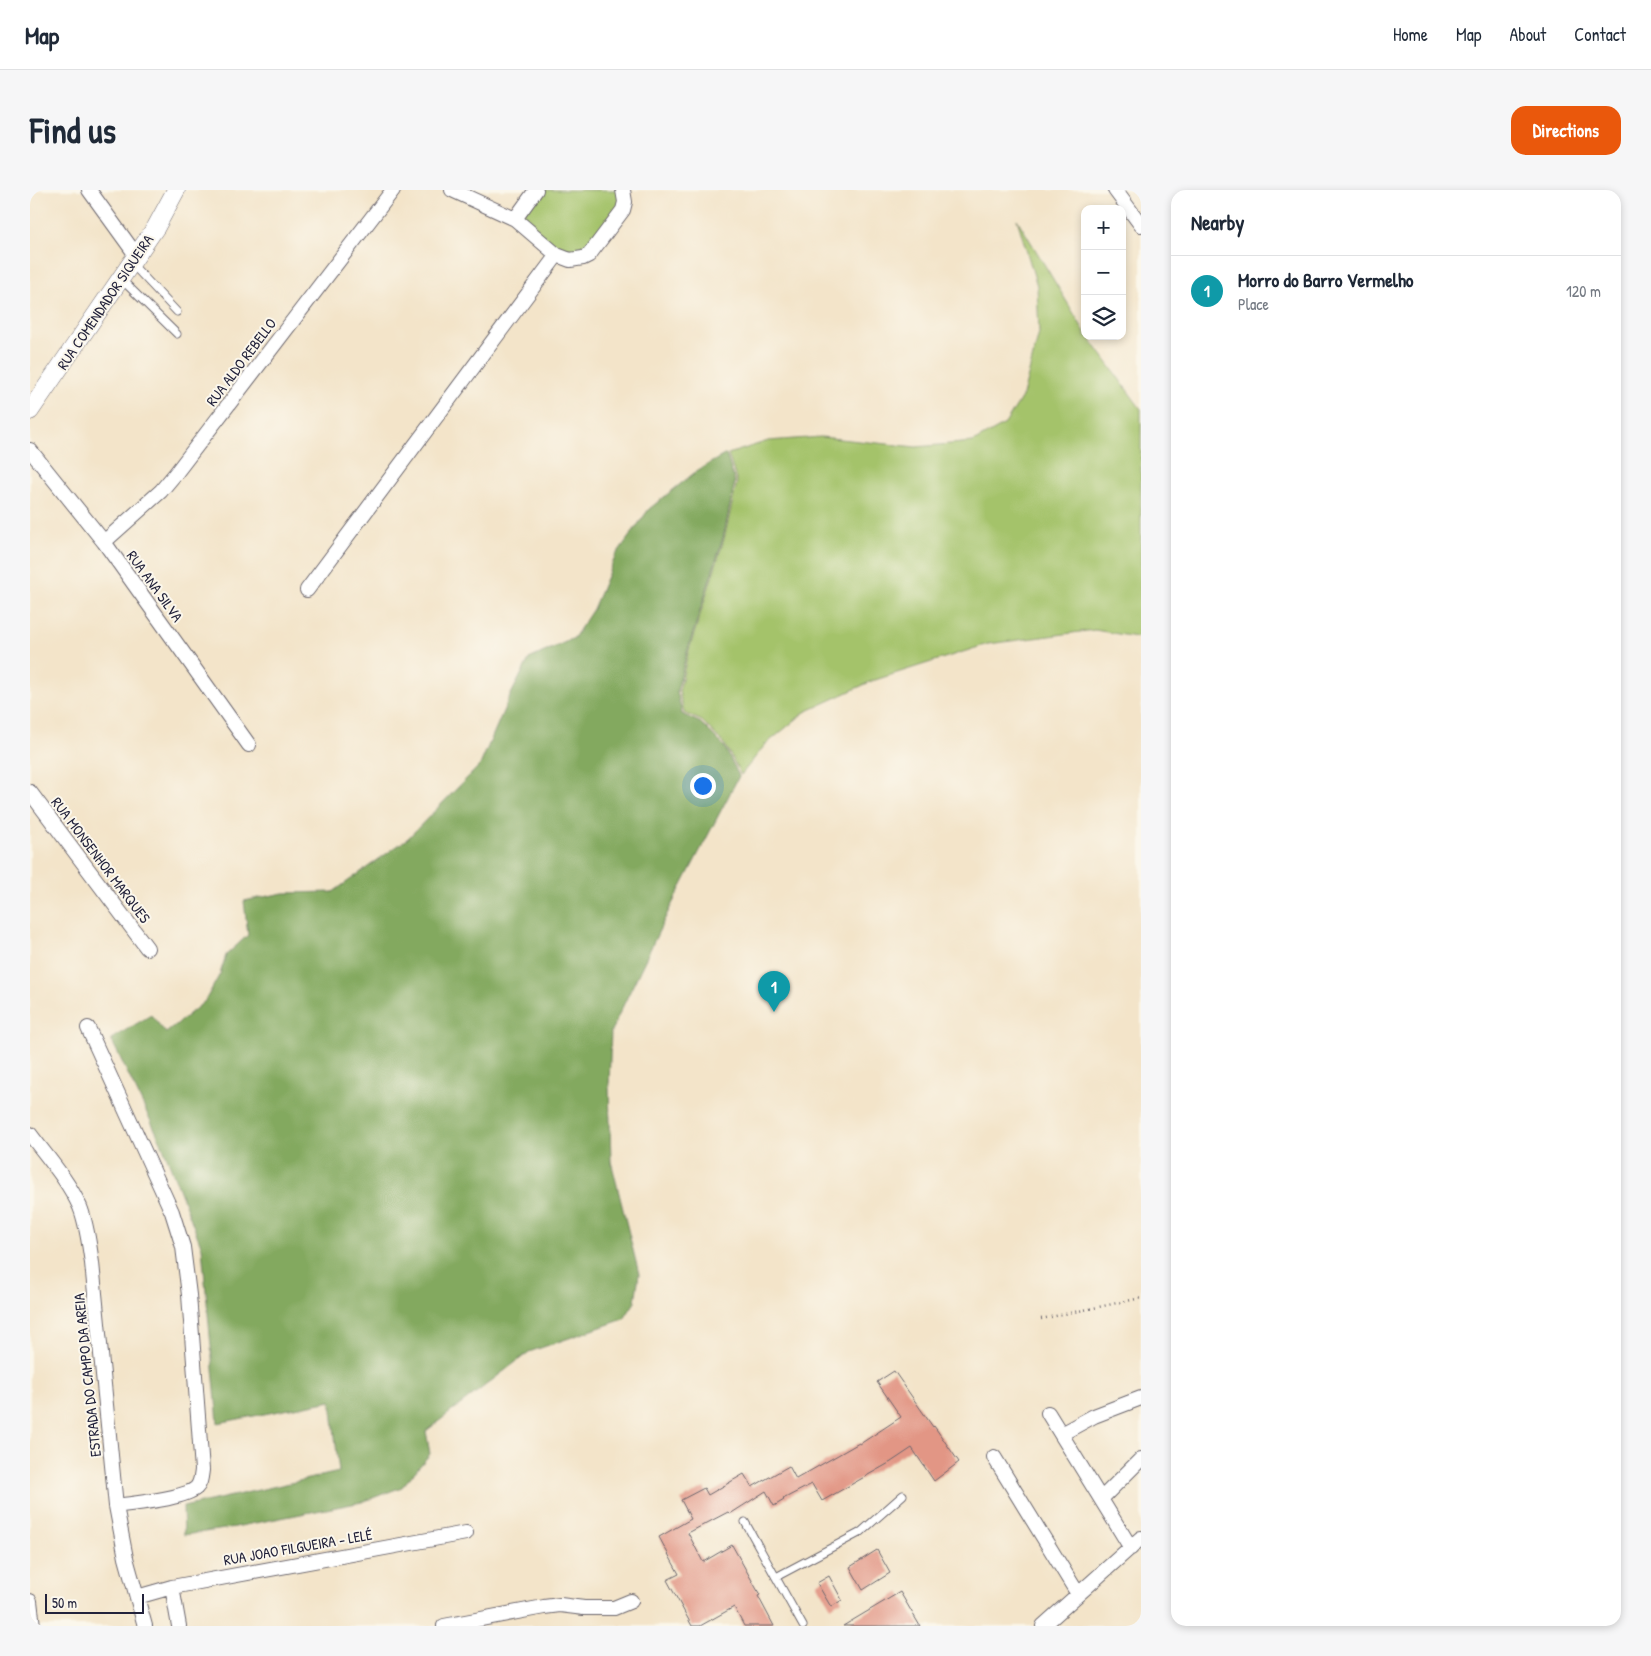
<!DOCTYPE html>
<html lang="en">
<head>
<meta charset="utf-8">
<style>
	body { margin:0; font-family:"Patrick Hand",sans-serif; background:#f6f6f7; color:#1f2937 }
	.controls { position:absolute; right:15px; top:15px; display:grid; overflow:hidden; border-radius:10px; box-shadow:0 2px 8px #0003 }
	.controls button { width:45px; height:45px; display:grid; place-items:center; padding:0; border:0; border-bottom:1px solid #e0e1e3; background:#fff; color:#1f2937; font:25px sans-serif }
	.scale { position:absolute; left:15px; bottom:12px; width:99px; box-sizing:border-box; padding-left:5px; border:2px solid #22223b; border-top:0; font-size:14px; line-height:18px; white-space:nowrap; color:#22223b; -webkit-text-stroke:4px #fbf7ec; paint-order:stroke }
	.you { position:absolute; left:672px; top:595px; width:18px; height:18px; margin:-12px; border:4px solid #fff; border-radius:50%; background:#1a73e8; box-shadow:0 0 0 8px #1a73e833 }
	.badge { display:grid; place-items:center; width:32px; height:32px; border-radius:50%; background:#ea580c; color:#fff; font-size:16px; font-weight:700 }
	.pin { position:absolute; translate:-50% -41px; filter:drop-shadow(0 1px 2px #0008) }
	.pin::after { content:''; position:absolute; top:26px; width:18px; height:15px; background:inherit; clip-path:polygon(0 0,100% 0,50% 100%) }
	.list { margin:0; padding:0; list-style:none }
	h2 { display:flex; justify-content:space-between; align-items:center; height:65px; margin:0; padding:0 20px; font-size:21px }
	h2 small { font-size:16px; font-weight:400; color:#747a83 }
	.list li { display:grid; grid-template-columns:32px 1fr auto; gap:15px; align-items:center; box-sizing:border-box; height:70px; padding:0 20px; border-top:1px solid #e0e1e3 }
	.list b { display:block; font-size:19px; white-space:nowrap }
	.list p { margin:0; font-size:16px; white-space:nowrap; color:#747a83 }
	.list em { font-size:16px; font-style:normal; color:#747a83 }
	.icon { flex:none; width:28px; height:28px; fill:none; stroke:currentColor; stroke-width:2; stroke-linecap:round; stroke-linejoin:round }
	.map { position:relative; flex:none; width:1111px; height:1436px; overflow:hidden; border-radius:15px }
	header { display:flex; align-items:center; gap:30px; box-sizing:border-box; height:70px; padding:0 25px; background:#fff; border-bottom:1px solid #e0e1e3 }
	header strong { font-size:24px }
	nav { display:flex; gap:28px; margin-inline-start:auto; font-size:18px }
	.intro { display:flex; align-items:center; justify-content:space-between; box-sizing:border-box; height:120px; padding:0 30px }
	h1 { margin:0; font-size:35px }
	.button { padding:12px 22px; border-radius:15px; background:#ea580c; color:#fff; font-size:18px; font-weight:700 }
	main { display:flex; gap:30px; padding:0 30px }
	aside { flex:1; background:#fff; border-radius:15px; box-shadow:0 2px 8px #0003 }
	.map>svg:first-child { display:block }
	.green { fill:#a4c36b; stroke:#637253 }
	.forest { fill:#83a95f; stroke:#52664d }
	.building { fill:#e29685 }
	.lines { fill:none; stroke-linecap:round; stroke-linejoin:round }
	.service-casing { stroke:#6b666d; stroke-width:9 }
	.minor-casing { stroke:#6b666d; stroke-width:16 }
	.tertiary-casing { stroke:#6b666d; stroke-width:19 }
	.path { stroke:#6b666d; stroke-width:2.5; stroke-dasharray:1 4; stroke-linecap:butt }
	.service { stroke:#fff; stroke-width:7 }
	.minor { stroke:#fff; stroke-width:14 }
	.tertiary { stroke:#fff; stroke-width:18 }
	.labels { text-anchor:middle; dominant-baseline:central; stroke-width:4; stroke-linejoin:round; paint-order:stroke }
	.street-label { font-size:15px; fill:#22223b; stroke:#fbf7ec }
</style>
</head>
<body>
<header>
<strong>Map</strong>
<nav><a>Home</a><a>Map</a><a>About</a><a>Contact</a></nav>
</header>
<div class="intro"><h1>Find us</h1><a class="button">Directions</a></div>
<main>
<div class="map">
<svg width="1111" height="1436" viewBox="0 0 1111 1436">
	<rect width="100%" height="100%" fill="#fbf7ec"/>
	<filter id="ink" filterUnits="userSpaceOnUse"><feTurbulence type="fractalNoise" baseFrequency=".02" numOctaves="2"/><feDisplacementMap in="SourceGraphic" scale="10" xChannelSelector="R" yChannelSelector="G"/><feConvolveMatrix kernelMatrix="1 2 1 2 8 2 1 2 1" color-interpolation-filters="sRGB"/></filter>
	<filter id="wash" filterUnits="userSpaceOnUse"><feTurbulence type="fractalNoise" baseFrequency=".0096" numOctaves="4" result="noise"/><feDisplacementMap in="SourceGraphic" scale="20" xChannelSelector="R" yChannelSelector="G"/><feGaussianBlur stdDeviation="1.12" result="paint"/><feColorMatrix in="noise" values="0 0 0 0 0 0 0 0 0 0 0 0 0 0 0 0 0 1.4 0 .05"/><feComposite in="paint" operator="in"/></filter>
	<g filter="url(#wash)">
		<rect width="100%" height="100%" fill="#f3e4c9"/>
		<path class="green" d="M 510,0 L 592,0 L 592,12 L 553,62 L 541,65 L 528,63 L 488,30 Z
			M 987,29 L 1055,142 L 1055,146 L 1058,146 L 1111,219 L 1111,448 L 1065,440 L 958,454 L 842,491 L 775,522 L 735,555 L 711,585 L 695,555 L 672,531 L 654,523 L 649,501 L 658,463 L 694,349 L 707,292 L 698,264 L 738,251 L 791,247 L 886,257 L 943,252 L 975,234 L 993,205 L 1009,143 L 1007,96 Z"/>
		<path class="forest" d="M 696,264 L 705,292 L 693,348 L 657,462 L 647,501 L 652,524 L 671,533 L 694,556 L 709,586 L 639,720 L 581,841 L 579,896 L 581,971 L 609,1084 L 605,1112 L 594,1129 L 499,1162 L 396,1241 L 400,1264 L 372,1297 L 332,1312 L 195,1339 L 154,1345 L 153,1317 L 309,1282 L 301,1211 L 188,1233 L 172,1058 L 131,952 L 81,849 L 121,825 L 136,843 L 175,811 L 190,784 L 196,765 L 218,745 L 214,711 L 253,703 L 303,702 L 377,649 L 450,575 L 478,510 L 499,469 L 544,448 L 563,419 L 586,365 L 619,319 L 668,280 Z"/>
		<g id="blocks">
			<path class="building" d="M 864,1181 L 903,1237 L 904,1236 L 929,1272 L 904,1291 L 882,1258 L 861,1272 L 792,1311 L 782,1294 L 753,1309 L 754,1310 L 744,1316 L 736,1301 L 700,1324 L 698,1322 L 658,1343 L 673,1372 L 702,1355 L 730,1405 L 728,1406 L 744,1436 L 714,1436 L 704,1417 L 670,1436 L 662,1436 L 637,1390 L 649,1384 L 629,1347 L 661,1329 L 651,1310 L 674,1298 L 678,1305 L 714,1284 L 722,1297 L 759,1276 L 766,1289 L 829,1253 L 830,1254 L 871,1227 L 847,1192 Z
				M 847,1360 L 860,1383 L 833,1400 L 820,1377 Z
				M 799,1386 L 812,1410 L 801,1417 L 787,1393 Z
				M 870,1402 L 890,1436 L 813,1436 Z"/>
		</g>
	</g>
	<g filter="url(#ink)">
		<use href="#blocks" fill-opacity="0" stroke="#6b666d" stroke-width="1"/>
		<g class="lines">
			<defs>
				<path id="service" d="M 101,73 L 147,122
					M 91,89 L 147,144
					M 715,1332 L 773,1436
					M 746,1387 L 831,1342 L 873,1305"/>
				<path id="minor" d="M 59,0 L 106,65
					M 422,0 L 485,29 L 527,65 L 540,70 L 553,68 L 559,65 L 593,20 L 595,12 L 593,0
					M 1085,0 L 1111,35
					M 485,29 L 506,0
					M 0,260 L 74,352 L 219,555
					M 74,352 L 131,301 L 146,283 L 363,0
					M 277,400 L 527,65
					M 0,602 L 117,758
					M 58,838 L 142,1022 L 153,1057 L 159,1105 L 172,1280 C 171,1287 171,1293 166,1298 C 153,1309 105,1313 86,1316
					M 0,944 C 17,967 38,990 50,1017 C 57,1034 59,1054 62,1073 L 86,1316 L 96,1368 L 115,1436
					M 1018,1223 L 1101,1358
					M 1031,1244 L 1064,1226 L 1111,1208
					M 964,1267 L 1048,1404
					M 1071,1309 L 1111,1269
					M 142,1397 L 149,1436
					M 107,1407 L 142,1397 L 436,1343
					M 0,1411 L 3,1436
					M 414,1436 L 514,1417 L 530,1415 L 554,1418 L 584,1418 L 601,1411
					M 1013,1436 L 1111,1348"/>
				<path id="tertiary" d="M 0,221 L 126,37 L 146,0"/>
			</defs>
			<use href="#service" class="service-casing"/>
			<use href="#minor" class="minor-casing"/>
			<use href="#tertiary" class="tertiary-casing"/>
			<path class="path" d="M 1011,1129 L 1111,1108"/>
			<use href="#service" class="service"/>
			<use href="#minor" class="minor"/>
			<use href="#tertiary" class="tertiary"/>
		</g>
	</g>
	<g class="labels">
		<g class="street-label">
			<text transform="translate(75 112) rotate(-56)">RUA COMENDADOR SIQUEIRA</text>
			<text transform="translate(211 172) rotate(-53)">RUA ALDO REBELLO</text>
			<text transform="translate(125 396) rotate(54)">RUA ANA SILVA</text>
			<text transform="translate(71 670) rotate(53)">RUA MONSENHOR MARQUES</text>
			<text transform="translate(57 1185) rotate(-96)">ESTRADA DO CAMPO DA AREIA</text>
			<text transform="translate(268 1357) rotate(-10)">RUA JOAO FILGUEIRA - LELÉ</text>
		</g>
	</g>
</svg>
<div class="controls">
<button>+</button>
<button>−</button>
<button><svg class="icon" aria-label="layers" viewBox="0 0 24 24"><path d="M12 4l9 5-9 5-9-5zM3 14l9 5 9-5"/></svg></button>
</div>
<div class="scale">50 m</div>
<div class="you"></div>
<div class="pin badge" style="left:744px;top:822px;background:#0f9aa8">1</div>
</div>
<aside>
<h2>Nearby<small></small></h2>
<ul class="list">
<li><span class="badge" style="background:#0f9aa8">1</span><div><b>Morro do Barro Vermelho</b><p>Place</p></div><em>120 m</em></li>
</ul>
</aside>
</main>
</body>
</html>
